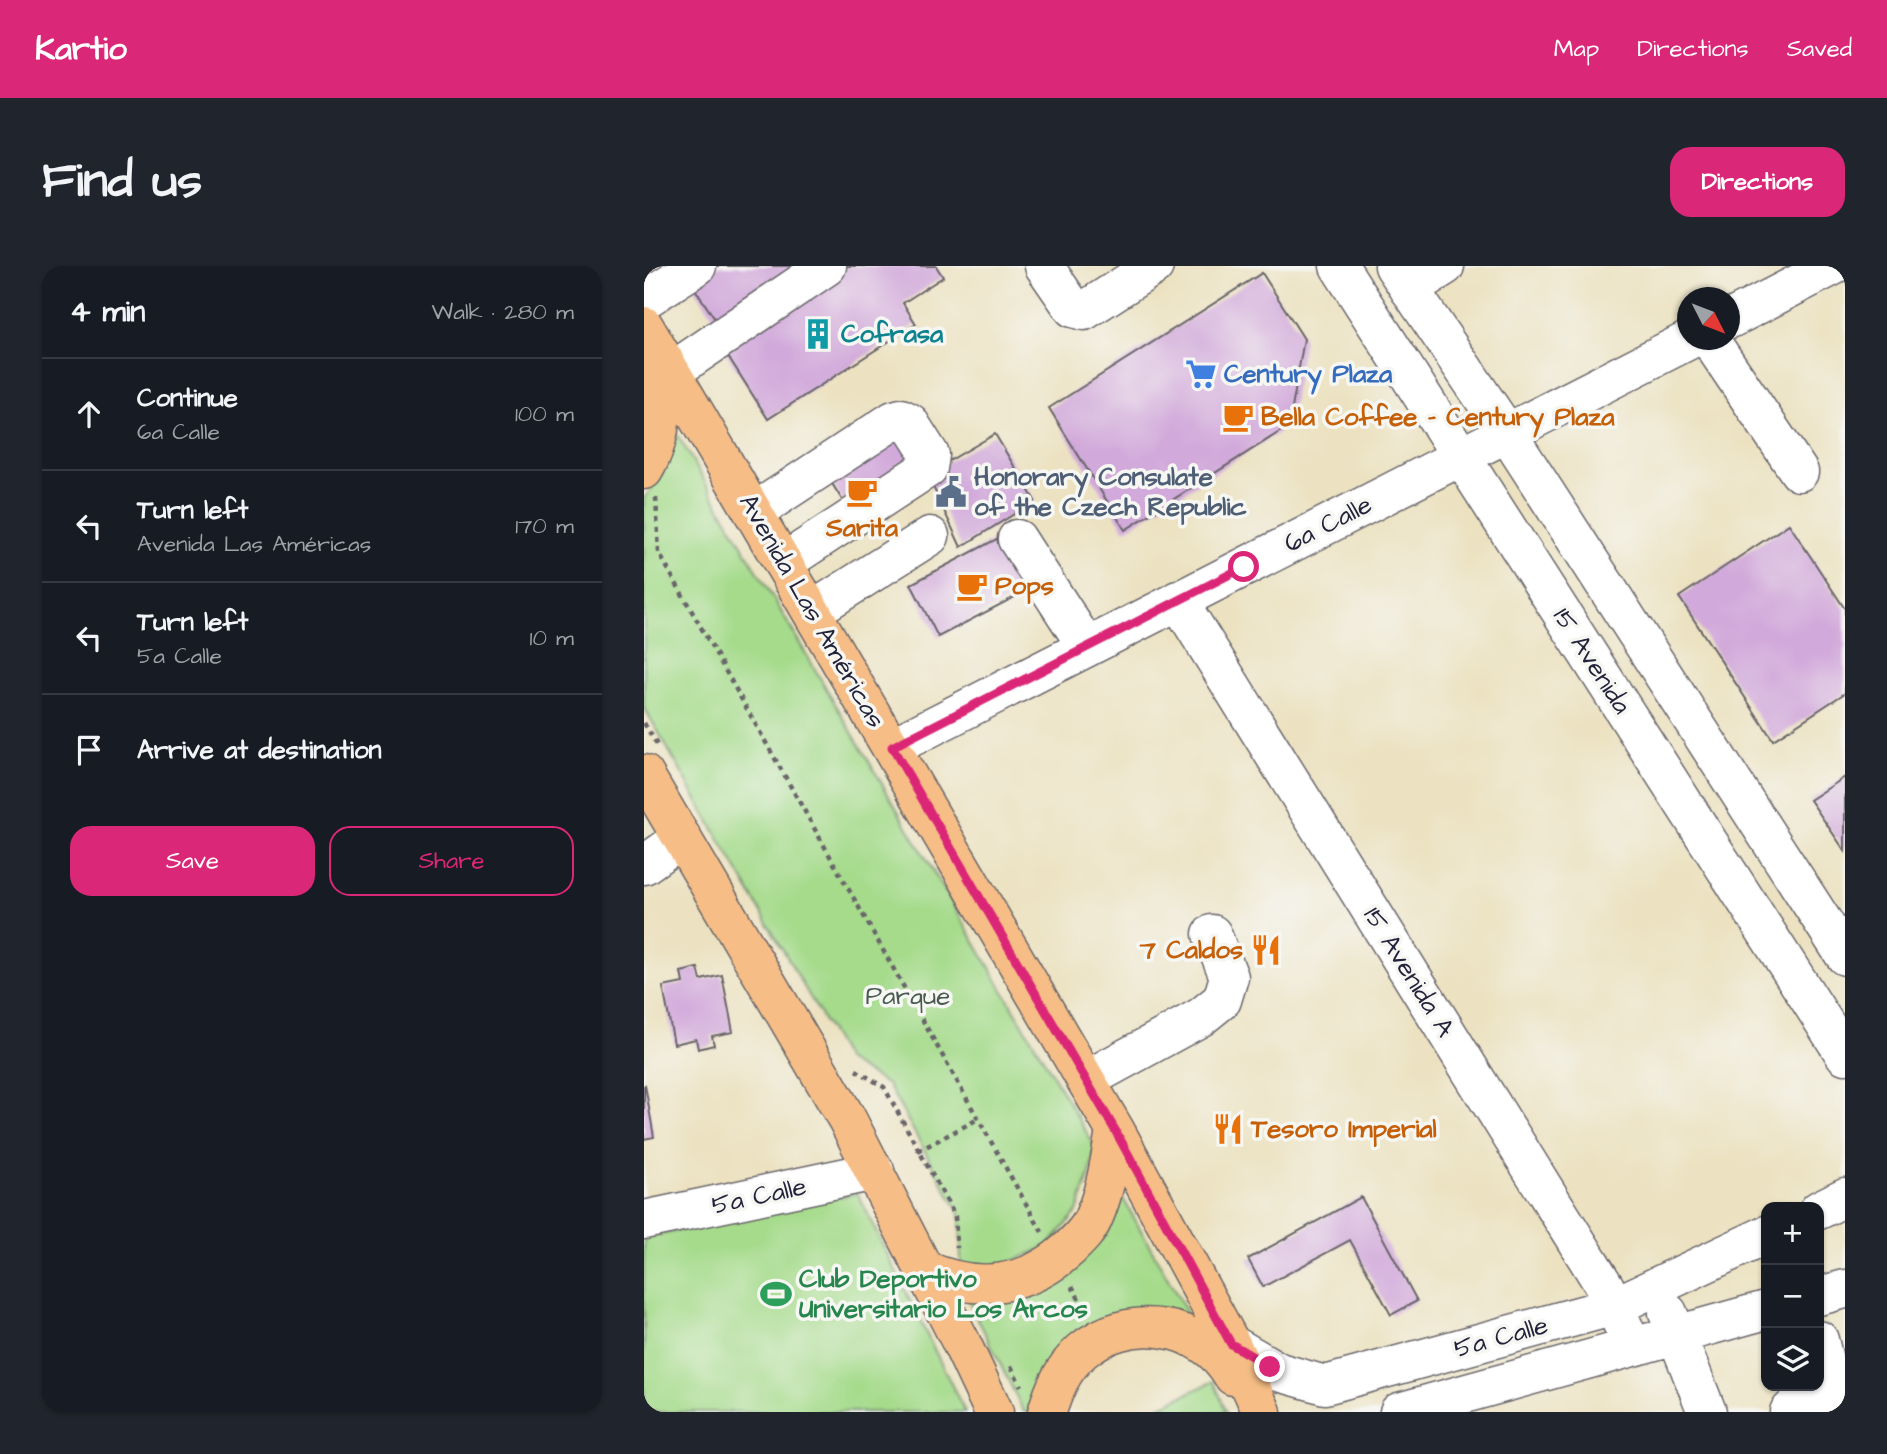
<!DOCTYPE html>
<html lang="en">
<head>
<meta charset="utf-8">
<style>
	body { margin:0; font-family:"Architects Daughter",sans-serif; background:#20242c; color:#f1f3f6 }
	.controls { position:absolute; right:21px; bottom:21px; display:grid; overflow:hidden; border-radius:14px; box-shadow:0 2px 5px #0004 }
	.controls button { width:63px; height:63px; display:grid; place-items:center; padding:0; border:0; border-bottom:2px solid #363941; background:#171b24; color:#f1f3f6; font:35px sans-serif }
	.compass { position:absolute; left:1033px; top:21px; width:63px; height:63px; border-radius:50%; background:#171b24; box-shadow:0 2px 5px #0004; rotate:132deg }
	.stop { position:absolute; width:21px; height:21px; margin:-16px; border:5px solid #db2777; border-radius:50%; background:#fff }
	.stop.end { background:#db2777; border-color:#fff; box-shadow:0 2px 7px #0008 }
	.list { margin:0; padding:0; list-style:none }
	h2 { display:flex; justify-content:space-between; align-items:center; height:91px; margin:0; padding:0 28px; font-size:30px }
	h2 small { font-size:23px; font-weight:400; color:#9ea1a6 }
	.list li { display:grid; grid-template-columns:46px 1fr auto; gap:21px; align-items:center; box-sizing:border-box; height:112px; padding:0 28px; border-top:2px solid #363941 }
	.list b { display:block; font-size:26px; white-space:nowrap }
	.list p { margin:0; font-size:23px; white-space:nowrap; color:#9ea1a6 }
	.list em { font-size:23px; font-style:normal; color:#9ea1a6 }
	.actions { display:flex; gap:14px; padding:21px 28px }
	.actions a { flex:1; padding:16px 0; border:2px solid #db2777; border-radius:21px; text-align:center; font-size:24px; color:#db2777 }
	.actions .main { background:#db2777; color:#fff }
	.icon { flex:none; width:38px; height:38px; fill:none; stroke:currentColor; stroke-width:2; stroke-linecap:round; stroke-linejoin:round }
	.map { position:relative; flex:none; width:1201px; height:1146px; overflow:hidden; border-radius:21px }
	header { display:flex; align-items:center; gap:42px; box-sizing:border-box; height:98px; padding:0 35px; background:#db2777; color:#fff }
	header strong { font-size:33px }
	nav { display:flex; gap:38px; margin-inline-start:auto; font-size:24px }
	.intro { display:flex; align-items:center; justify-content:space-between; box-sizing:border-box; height:168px; padding:0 42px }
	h1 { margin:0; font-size:49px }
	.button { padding:18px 32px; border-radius:21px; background:#db2777; color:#fff; font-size:24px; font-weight:700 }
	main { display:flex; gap:42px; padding:0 42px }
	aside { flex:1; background:#171b24; border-radius:21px; box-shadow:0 2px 5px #0004 }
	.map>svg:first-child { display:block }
	.green { fill:#a6db8c; stroke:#647e64; stroke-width:2 }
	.building { fill:#d1a9da }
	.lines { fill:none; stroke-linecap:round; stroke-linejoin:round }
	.minor-casing { stroke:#69656a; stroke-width:41 }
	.major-casing { stroke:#69656a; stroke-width:41 }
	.path { stroke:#69656a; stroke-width:4.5; stroke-dasharray:5 5; stroke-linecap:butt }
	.minor { stroke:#fff; stroke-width:38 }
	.major { stroke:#f6be86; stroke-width:38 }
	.route { stroke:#db2777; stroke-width:9 }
	.labels { text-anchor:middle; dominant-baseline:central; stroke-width:7; stroke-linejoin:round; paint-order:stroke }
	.culture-label { font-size:26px; font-weight:bold; fill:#0d838f; stroke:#f6f6f2; text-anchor:start }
	.shop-label { font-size:26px; font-weight:bold; fill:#366cbe; stroke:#f6f6f2; text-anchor:start }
	.food-label { font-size:26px; font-weight:bold; fill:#c56008; stroke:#f6f6f2; text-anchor:start }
	.service-label { font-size:26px; font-weight:bold; fill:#4e5e75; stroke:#f6f6f2; text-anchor:start }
	.street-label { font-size:26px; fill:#22223b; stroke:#f6f6f2 }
	.park-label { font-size:26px; fill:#4a5a53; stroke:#f6f6f2 }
	.leisure-label { font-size:26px; font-weight:bold; fill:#27864d; stroke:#f6f6f2; text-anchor:start }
</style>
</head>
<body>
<header>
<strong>Kartio</strong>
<nav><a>Map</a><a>Directions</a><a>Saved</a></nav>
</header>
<div class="intro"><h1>Find us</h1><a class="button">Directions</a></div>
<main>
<aside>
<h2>4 min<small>Walk · 280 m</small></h2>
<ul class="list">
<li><svg class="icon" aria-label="ahead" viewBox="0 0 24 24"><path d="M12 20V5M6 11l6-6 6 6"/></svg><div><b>Continue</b><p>6a Calle</p></div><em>100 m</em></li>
<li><svg class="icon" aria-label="left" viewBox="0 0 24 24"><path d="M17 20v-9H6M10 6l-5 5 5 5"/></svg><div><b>Turn left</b><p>Avenida Las Américas</p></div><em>170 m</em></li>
<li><svg class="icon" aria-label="left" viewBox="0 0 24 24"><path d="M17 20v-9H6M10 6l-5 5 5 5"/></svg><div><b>Turn left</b><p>5a Calle</p></div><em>10 m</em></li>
<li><svg class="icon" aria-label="arrive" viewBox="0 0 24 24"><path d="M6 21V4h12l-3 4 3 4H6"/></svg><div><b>Arrive at destination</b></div></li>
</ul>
<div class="actions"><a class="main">Save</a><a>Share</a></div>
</aside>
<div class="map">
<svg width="1201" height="1146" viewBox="0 0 1201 1146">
	<rect width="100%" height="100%" fill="#f6f6f2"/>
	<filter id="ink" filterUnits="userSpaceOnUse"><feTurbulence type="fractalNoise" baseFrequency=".0143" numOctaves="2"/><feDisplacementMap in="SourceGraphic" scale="14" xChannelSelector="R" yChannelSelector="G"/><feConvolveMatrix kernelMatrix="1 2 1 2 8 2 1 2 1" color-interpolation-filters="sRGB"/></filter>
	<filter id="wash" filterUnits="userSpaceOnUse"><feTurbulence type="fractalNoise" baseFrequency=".00686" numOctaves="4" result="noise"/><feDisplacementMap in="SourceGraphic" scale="28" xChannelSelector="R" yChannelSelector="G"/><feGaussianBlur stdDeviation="1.57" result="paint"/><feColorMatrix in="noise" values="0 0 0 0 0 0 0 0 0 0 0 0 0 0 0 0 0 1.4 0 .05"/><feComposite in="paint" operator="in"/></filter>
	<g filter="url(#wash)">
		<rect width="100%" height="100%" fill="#ece2c1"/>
		<path class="green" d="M 33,168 L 451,881 L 446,908 L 433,946 L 403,981 L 359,999 L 317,999 L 316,948 L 244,819 L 202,794 L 0,441 L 0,232 C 18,213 26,192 33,168 Z
			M 213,927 L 321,1146 L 0,1146 L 0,972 Z
			M 476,927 L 546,1052 L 503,1043 L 386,1146 L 380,1146 L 325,1035 Z
			M 570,1115 L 582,1146 L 504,1146 Z"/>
		<g id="blocks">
			<path class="building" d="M 74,0 L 158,0 L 73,56 L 47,17 Z
				M 199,0 L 292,0 L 299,11 L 259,37 L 272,58 L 124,153 L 77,79 Z
				M 618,7 L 660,73 L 645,160 L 481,264 L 405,142 Z
				M 251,163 L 280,202 L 207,248 L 179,203 Z
				M 351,168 L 391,235 L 317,281 L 283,208 Z
				M 1145,258 L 1201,343 L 1201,427 L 1129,474 L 1035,331 Z
				M 362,268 L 390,321 L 294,371 L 267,318 Z
				M 1201,511 L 1201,585 L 1166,534 Z
				M 54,702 L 57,714 L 78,709 L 89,766 L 68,770 L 70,779 L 54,783 L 52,773 L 30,778 L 19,721 L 39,717 L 37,706 Z
				M 1,819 L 10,871 L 0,873 L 0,820 Z
				M 717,931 L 773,1035 L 747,1049 L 706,974 L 619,1021 L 604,993 Z"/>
		</g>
	</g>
	<g filter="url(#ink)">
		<use href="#blocks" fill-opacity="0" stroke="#69656a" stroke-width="2"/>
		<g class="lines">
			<defs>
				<path id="minor" d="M 400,0 L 429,42 L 440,45 L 510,0
					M 695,0 L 1201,789
					M 750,0 L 863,167 L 1201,690
					M 765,23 L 801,0
					M 0,34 L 53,0
					M 1086,53 L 1189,0
					M 1066,74 L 1155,206
					M 27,106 L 183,0
					M 110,246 L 250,154 L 257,152 L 265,156 L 286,189 L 284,202 L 139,297
					M 373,273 L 443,381
					M 534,334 L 961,1021 L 989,1081
					M 168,345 L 286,270
					M 248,481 L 1045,74
					M 0,599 L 38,572
					M 442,814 L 557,751 L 578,734 L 585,711 L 568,668
					M 1175,944 L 1201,931
					M 0,954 L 231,905
					M 1175,1030 L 1201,1023
					M 1024,1047 L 1063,1146
					M 587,1078 L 635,1106 L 681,1119 L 971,1040 L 1122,969
					M 755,1146 L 1122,1044
					M 1145,1146 L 1152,1139 L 1188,1126 L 1175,1074"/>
				<path id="major" d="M 0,60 L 471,864 L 587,1078 L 618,1146
					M 0,204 C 21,168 20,132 9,92
					M 0,508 L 203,853 L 316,1074 L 350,1146
					M 281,1004 C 333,1027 384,1021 426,982 C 435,973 444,965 449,953 C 462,924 466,894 471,864
					M 403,1146 C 410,1123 419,1102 438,1085 C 483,1046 559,1056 589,1110"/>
			</defs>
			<use href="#minor" class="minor-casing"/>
			<use href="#major" class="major-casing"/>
			<path class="path" d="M 12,232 L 15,287 L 398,966
				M 0,457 L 13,479
				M 212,804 L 240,821 L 311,950 L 313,982
				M 274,885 L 334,853
				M 428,1020 L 442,1046
				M 367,1100 L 377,1120"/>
			<use href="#minor" class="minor"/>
			<use href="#major" class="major"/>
		</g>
	</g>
	<g class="lines" filter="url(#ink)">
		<path class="route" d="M 600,301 L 248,481 L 471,864 L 587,1078 L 626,1101"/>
	</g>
	<defs>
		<symbol id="building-bare" viewBox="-9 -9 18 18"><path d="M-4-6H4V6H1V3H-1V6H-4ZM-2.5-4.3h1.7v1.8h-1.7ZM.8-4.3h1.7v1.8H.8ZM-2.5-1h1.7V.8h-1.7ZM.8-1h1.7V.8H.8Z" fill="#0f9aa8" stroke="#f6f6f2" stroke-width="2.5" paint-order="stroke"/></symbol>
		<symbol id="supermarket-bare" viewBox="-9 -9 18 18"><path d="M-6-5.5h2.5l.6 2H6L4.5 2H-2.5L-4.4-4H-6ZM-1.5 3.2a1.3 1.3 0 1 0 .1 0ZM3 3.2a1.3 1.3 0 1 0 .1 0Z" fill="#3f7fe0" stroke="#f6f6f2" stroke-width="2.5" paint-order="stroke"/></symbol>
		<symbol id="cafe-bare" viewBox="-9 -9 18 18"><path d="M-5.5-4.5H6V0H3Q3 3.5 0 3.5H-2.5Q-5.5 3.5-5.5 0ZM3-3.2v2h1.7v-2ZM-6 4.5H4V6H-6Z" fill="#e8710a" stroke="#f6f6f2" stroke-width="2.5" paint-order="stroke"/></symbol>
		<symbol id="civic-bare" viewBox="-9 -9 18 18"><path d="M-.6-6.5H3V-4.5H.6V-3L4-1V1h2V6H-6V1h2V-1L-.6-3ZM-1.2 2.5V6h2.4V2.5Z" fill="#5c6f8a" stroke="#f6f6f2" stroke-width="2.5" paint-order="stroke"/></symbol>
		<symbol id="restaurant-bare" viewBox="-9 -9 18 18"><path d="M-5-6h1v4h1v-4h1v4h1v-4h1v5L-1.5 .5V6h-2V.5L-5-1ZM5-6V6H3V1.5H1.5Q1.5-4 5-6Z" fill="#e8710a" stroke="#f6f6f2" stroke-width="2.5" paint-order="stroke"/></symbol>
		<symbol id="stadium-bare" viewBox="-9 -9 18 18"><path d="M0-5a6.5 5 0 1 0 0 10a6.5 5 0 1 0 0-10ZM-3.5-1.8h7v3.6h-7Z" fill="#2e9e5b" stroke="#f6f6f2" stroke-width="2.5" paint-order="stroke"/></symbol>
	</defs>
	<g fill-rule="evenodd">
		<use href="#building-bare" x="152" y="46" width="44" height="44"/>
		<use href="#supermarket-bare" x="535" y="86" width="44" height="44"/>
		<use href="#cafe-bare" x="572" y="129" width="44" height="44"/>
		<use href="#cafe-bare" x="196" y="204" width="44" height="44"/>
		<use href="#civic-bare" x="285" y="204" width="44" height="44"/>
		<use href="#cafe-bare" x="306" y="298" width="44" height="44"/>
		<use href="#restaurant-bare" x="600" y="662" width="44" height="44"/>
		<use href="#restaurant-bare" x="562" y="841" width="44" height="44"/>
		<use href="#stadium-bare" x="110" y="1006" width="44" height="44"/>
	</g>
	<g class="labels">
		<g class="culture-label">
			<text x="197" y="68">Cofrasa</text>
		</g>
		<g class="shop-label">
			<text x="580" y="108">Century Plaza</text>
		</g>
		<g class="food-label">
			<text x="617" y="151">Bella Coffee - Century Plaza</text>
			<text x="218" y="262" text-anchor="middle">Sarita</text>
			<text x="351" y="320">Pops</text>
			<text x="599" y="684" text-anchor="end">7 Caldos</text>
			<text x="607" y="863">Tesoro Imperial</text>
		</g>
		<g class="service-label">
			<text x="330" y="211">Honorary Consulate<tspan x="330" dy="30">of the Czech Republic</tspan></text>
		</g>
		<g class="street-label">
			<text transform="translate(684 258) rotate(-27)">6a Calle</text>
			<text transform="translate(168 345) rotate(60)">Avenida Las Américas</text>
			<text transform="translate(948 395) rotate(57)">15 Avenida</text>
			<text transform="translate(765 706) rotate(58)">15 Avenida A</text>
			<text transform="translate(115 930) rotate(-12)">5a Calle</text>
			<text transform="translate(857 1071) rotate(-15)">5a Calle</text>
		</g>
		<g class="park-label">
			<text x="264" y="730">Parque</text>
		</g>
		<g class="leisure-label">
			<text x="155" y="1013">Club Deportivo<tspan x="155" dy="30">Universitario Los Arcos</tspan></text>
		</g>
	</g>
</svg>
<div class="controls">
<button>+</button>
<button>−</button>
<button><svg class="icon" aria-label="layers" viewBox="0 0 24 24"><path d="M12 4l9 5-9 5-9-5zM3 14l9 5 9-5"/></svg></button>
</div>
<svg class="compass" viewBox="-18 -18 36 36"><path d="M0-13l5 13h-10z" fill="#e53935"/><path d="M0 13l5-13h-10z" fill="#9ea1a6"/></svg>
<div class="stop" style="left:600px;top:301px"></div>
<div class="stop end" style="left:626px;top:1101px"></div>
</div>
</main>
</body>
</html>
